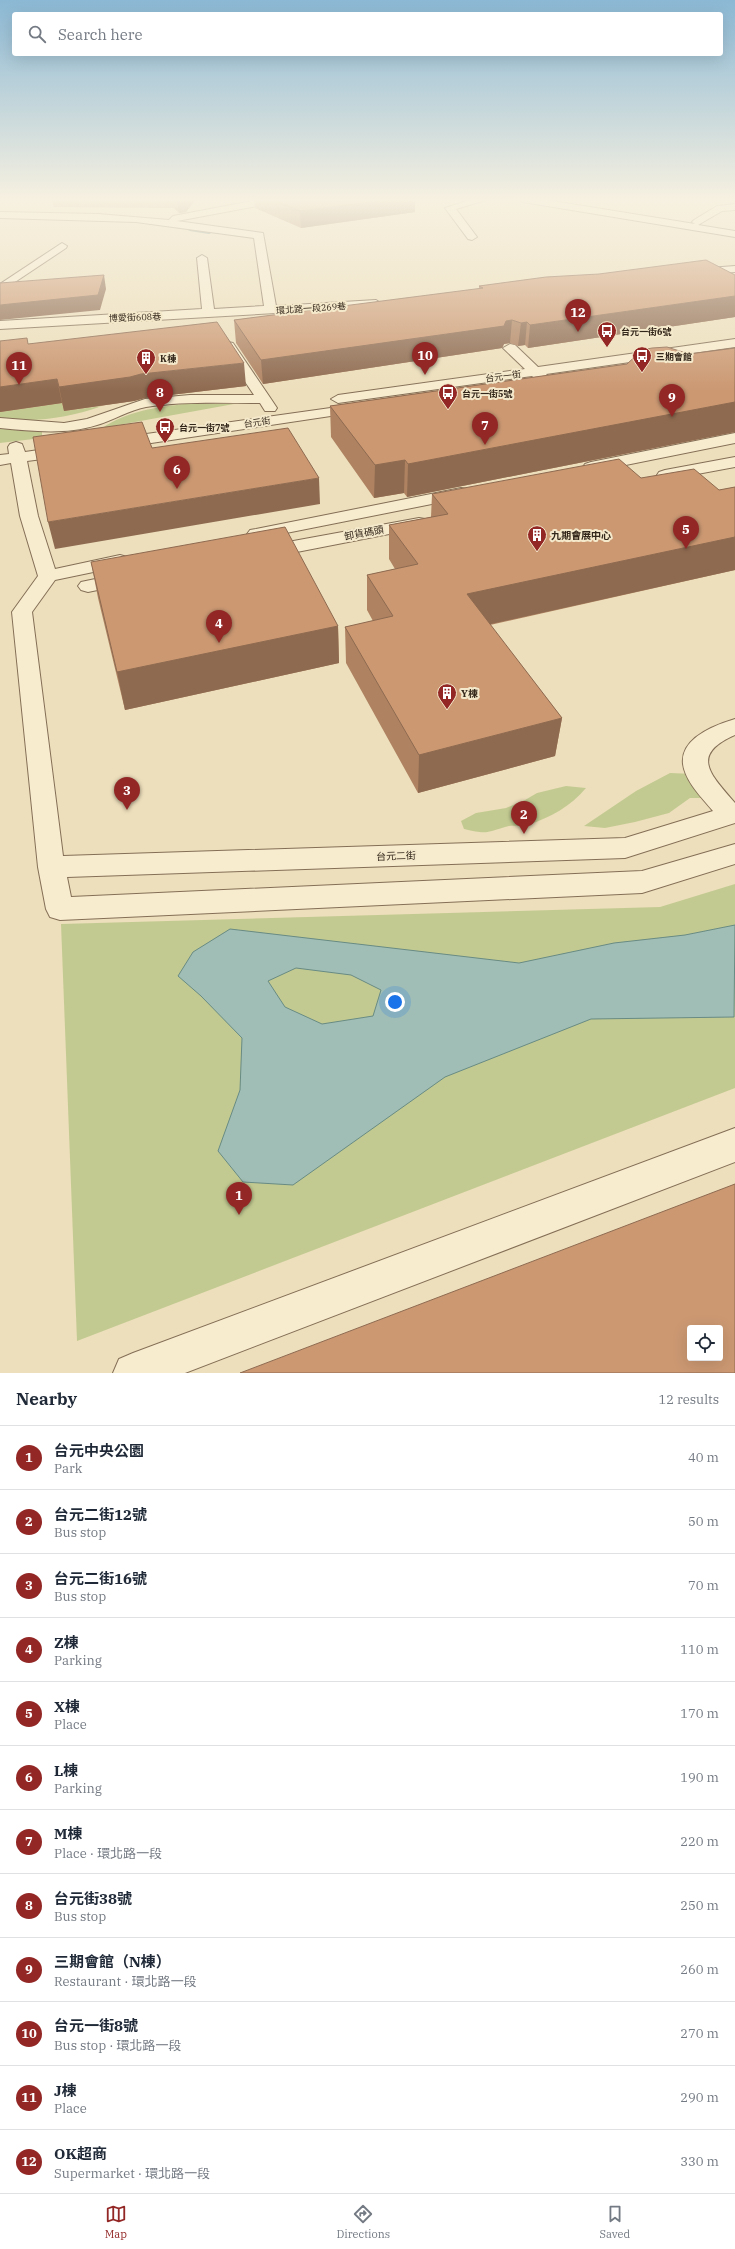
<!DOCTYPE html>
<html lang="en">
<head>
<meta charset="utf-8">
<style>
	body { margin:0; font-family:"IBM Plex Serif","Noto Sans TC",serif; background:#f6f6f7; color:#1f2937 }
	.controls { position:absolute; right:12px; bottom:12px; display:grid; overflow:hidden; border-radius:4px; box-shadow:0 4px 16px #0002 }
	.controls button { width:36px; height:36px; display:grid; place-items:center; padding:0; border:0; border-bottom:1px solid #e0e1e3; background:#fff; color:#1f2937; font:20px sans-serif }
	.you { position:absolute; left:395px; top:1002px; width:14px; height:14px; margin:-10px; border:3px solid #fff; border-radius:50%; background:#1a73e8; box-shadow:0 0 0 6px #1a73e833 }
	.badge { display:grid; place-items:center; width:26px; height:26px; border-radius:50%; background:#922726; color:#fff; font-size:13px; font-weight:700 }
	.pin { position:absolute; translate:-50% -33px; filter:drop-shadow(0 1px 2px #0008) }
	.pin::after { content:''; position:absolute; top:21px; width:14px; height:12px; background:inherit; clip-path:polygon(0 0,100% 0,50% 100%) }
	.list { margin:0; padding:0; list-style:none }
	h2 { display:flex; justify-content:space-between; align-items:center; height:52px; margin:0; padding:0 16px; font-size:17px }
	h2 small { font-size:13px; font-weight:400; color:#747a83 }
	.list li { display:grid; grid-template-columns:26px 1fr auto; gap:12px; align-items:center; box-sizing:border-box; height:64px; padding:0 16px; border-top:1px solid #e0e1e3 }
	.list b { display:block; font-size:15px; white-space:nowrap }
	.list p { margin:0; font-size:13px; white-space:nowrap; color:#747a83 }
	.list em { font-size:13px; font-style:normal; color:#747a83 }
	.icon { flex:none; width:22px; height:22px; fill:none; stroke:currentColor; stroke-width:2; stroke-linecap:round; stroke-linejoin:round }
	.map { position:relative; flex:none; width:735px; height:1373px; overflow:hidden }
	.search { position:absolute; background:#fff; box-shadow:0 4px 16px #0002; left:12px; right:12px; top:12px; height:44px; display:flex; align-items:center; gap:10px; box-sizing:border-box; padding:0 14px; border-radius:4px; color:#747a83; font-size:15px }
	.sheet { height:820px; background:#fff }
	nav { display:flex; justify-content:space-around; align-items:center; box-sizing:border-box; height:56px; border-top:1px solid #e0e1e3; background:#fff; font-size:11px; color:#747a83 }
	nav a { display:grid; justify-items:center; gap:2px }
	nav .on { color:#922726 }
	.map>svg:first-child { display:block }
	.green { fill:#c3ca91 }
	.water { fill:#a0beb6; stroke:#688b83; fill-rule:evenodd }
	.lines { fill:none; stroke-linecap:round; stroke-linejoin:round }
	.stream { stroke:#688b83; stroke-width:4 }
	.minor-casing { stroke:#846f56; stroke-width:2 }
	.minor { fill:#f8eccf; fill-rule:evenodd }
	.wall { fill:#af8362 }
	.shaded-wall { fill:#8e6a50 }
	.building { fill:#cb9872; stroke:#8e6a50; fill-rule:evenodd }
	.labels { text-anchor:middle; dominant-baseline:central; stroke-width:4; stroke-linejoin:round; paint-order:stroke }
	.far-street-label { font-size:9px; fill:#33271b; stroke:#f5e9cb }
	.far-poi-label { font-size:9px; font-weight:bold; fill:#33271b; stroke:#f5e9cb; text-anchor:start }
	.street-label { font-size:10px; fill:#33271b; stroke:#f5e9cb }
	.poi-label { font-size:10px; font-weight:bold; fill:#33271b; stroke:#f5e9cb; text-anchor:start }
</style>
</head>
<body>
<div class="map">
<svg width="735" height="1373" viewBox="0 0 735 1373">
	<rect width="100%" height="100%" fill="#eddfbc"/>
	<path class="green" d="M 62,403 L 64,411 L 102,406 C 68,418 36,423 0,418 L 0,412 Z
		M 186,404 L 234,404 L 102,428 C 128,411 156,407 186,404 Z
		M 0,428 L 42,432 L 42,438 L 0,443 Z
		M 670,773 L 694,774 L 710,798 L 690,798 L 669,813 L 635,822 L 605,828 L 584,826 L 636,791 Z
		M 566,786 L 586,788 C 571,806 550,818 527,825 C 521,827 515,825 509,826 C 487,832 488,835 464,829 L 461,821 L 476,813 L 506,808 L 525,800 L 537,793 Z
		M 735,884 L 735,1088 L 77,1341 L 61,924 L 660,907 Z"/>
	<path class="water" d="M 735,925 L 734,1017 L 591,1019 L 445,1077 L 293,1185 L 243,1182 L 218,1151 L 240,1090 L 242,1038 L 201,996 L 178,976 L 193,952 L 230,929 L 519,963 L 614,943 L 685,935 ZM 296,968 L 351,975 L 381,990 L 373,1016 L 322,1024 L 285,1007 L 268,981 Z"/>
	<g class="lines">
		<path class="stream" d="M 190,229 L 209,232"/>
		<defs>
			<path id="minor" d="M 263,199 L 283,199 L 278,202 L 177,221 L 263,233 L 276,306 L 376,300 L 382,304 L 380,307 L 0,329 L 0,321 L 202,309 L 197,258 L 202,255 L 207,258 L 214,309 L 264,306 L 254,238 L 136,222 L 0,218 L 0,212 L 98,214 L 169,220 L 173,216 Z
				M 473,199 L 489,199 L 456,209 L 477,237 L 472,240 L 468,239 L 445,208 Z
				M 518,199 L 540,199 L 695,224 L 692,222 L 694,220 L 717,206 L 735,204 L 735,210 L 722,211 L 698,225 L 735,231 L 735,237 L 523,202 Z
				M 62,243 L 67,246 L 66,248 L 0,292 L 0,284 Z
				M 735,266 L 735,272 L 696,275 L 690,272 L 696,269 Z
				M 735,339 L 735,347 L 546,374 L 551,379 L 544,383 L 539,382 L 532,376 L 338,403 L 331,399 L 338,395 L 525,369 L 503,348 L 510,344 L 515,345 L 538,367 Z
				M 228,342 L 233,343 L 271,399 L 277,408 L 275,411 L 265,411 L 260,403 C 222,403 183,401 146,407 C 129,410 114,420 97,425 C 65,435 33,431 0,428 L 0,418 L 64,423 L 87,419 L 145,399 L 190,395 L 254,395 L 221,346 Z
				M 359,404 L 366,408 L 364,411 L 118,448 L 112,446 L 110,443 L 112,440 L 118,438 Z
				M 735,433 L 735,443 L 591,472 L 585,470 L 583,467 L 585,464 L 591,462 Z
				M 16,442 L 22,444 L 25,452 L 66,446 L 72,448 L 74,451 L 72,454 L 66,456 L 27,461 L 38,516 L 55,569 L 120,555 L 127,557 L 129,561 L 127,565 L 55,580 L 32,612 L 63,856 L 625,838 L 713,811 C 702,798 685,781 683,764 C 680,738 715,725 735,719 L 735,735 C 689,755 711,775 735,803 L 735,823 L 625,858 L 67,877 L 71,897 L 642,871 L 735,844 L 735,864 L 642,893 L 60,920 L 50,917 L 46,909 L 38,867 L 12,612 L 38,576 L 20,516 L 11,463 L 0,465 L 0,455 L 9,454 L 8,447 L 10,444 Z
				M 735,457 L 735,467 L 665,480 L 659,478 L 657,475 L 659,472 L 665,470 Z
				M 461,488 L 467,489 L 469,493 L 467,497 L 256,539 L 250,538 L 247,534 L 250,530 L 256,529 Z
				M 419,518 L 425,519 L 428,523 L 425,527 L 266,558 L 259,556 L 257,552 L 259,548 L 266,546 Z
				M 124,573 L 131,575 L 134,579 L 131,583 L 88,592 L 81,590 L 78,586 L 81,582 Z
				M 735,1128 L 735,1162 L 185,1373 L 113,1373 L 119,1359 L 133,1353 Z"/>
		</defs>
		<use href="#minor" class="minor-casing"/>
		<use href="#minor" class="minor"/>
	</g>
	<path class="wall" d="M 52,199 L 196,199 L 186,212 L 179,213 L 174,208 L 54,207 Z
		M 254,199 L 415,199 L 415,212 L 301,228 L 255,208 Z
		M 735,275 L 735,317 L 528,348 L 525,345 L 518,346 L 510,343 L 504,344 L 502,348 L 263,384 L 236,343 L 234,320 L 479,289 L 479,286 Z
		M 0,341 L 246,386 L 145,398 L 134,401 L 64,411 L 62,403 L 0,412 Z
		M 735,348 L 735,432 L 407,497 L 404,493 L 374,498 L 331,437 L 330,406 L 627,364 L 689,354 Z
		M 641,478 L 719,490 L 735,487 L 735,570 L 490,625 L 562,718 L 555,756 L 418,793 L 346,663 L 345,627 L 373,621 L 367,610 L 367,575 L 395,569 L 389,559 L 389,525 L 431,517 L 432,494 Z
		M 91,562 L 338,626 L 339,663 L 125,710 L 98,598 Z"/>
	<path class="shaded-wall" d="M 177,199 L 196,199 L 186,212 L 179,213 Z
		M 393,199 L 415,199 L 415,212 L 301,228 L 300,211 Z
		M 104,275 L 106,289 L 100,310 L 0,320 L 0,305 Z
		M 735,296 L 735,317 L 528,348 L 530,325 Z
		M 512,320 L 510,343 L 504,344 L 502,348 L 263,384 L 261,360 L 506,321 Z
		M 527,322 L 525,345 L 518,346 L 521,323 Z
		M 244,363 L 246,386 L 145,398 L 134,401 L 64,411 L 59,387 L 141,374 Z
		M 57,379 L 62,403 L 0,412 L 0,387 Z
		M 735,402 L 735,432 L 407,497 L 408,464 Z
		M 405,460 L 404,493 L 374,498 L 375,465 Z
		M 319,478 L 320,504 L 55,549 L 48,522 Z
		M 735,537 L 735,570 L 464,630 L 467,594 Z
		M 338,626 L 339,663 L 125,710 L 117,672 Z
		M 562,718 L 555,756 L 418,793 L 419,755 Z"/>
	<path class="building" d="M 271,199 L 393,199 L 300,211 Z
		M 706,260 L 735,275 L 735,296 L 530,325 L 527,322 L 521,323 L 512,320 L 506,321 L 504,326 L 261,360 L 234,320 L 483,288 L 479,286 L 546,277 L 599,274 Z
		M 104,275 L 98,295 L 0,305 L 0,283 Z
		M 217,322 L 244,363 L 141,374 L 130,377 L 59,387 L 57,379 L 0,387 L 0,341 L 27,338 L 28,344 Z
		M 667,347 L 689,354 L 735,348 L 735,402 L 408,464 L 405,460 L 375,465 L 330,406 L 627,364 L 642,350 L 652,348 Z
		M 142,422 L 152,448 L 288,428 L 319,478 L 48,522 L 33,437 Z
		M 619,459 L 641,478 L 694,469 L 719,490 L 735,487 L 735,537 L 467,594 L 562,718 L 419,755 L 345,627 L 393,616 L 367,575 L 418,564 L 389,525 L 448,514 L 432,494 Z
		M 285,527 L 338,626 L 117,672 L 91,562 Z
		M 735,1184 L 735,1373 L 240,1373 ZM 690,1328 L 720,1328 L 720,1358 L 690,1358 Z"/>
	<linearGradient id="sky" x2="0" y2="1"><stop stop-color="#8bb8d4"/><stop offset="0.51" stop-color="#f7f1e1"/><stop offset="1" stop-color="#f7f1e1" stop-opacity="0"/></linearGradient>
	<rect width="735" height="391" fill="url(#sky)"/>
	<defs>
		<symbol id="bus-pin" viewBox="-11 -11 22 30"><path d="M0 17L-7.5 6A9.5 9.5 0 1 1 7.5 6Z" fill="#922726" stroke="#f5e9cb"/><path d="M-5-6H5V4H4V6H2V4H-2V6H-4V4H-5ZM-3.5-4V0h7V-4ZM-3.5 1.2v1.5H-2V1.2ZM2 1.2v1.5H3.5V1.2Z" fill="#fff"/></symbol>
		<symbol id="building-pin" viewBox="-11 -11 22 30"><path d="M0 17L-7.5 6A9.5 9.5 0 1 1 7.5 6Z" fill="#922726" stroke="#f5e9cb"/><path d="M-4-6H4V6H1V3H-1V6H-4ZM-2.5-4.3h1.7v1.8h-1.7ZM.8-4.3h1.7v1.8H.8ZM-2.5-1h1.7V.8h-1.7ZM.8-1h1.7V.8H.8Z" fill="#fff"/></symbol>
	</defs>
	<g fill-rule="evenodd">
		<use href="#bus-pin" x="596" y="320" width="22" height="30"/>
		<use href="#bus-pin" x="631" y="345" width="22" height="30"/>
		<use href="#building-pin" x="135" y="347" width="22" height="30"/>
		<use href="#bus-pin" x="437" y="382" width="22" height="30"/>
		<use href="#bus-pin" x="154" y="416" width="22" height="30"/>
		<use href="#building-pin" x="526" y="524" width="22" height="30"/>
		<use href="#building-pin" x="436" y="682" width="22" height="30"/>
	</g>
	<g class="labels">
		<g class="far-street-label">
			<text transform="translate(311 308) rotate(-4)">環北路一段269巷</text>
			<text transform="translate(135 317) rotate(-2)">博愛街608巷</text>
			<text transform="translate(503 376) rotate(-8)">台元一街</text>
			<text transform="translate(257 422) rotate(-9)">台元街</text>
		</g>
		<g class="far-poi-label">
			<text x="621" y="331">台元一街6號</text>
			<text x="656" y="356">三期會館</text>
			<text x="160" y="358">K棟</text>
			<text x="462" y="393">台元一街5號</text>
			<text x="179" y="427">台元一街7號</text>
		</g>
		<g class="street-label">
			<text transform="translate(364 533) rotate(-11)">卸貨碼頭</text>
			<text transform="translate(396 856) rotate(-2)">台元二街</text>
		</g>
		<g class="poi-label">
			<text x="551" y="535">九期會展中心</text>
			<text x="461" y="693">Y棟</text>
		</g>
	</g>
</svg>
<div class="controls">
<button><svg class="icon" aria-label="locate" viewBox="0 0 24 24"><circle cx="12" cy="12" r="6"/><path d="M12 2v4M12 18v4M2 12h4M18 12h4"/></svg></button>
</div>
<div class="you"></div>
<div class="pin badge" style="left:239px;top:1215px">1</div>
<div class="pin badge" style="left:524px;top:834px">2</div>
<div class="pin badge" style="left:127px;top:810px">3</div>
<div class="pin badge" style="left:219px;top:643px">4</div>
<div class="pin badge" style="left:686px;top:549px">5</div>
<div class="pin badge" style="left:177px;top:489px">6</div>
<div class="pin badge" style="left:485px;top:445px">7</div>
<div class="pin badge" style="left:160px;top:412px">8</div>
<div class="pin badge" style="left:672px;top:417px">9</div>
<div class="pin badge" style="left:425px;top:375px">10</div>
<div class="pin badge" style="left:19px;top:385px">11</div>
<div class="pin badge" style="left:578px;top:332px">12</div>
<div class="search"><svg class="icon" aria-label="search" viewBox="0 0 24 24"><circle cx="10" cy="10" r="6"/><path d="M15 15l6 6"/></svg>Search here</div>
</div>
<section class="sheet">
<h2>Nearby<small>12 results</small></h2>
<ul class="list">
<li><span class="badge">1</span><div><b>台元中央公園</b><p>Park</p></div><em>40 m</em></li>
<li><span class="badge">2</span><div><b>台元二街12號</b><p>Bus stop</p></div><em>50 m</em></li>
<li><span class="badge">3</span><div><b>台元二街16號</b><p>Bus stop</p></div><em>70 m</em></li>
<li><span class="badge">4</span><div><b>Z棟</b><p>Parking</p></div><em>110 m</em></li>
<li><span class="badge">5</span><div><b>X棟</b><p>Place</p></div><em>170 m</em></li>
<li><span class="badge">6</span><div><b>L棟</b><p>Parking</p></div><em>190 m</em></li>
<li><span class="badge">7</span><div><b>M棟</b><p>Place · 環北路一段</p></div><em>220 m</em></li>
<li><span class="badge">8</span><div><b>台元街38號</b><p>Bus stop</p></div><em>250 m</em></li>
<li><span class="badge">9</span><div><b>三期會館（N棟）</b><p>Restaurant · 環北路一段</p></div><em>260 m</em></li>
<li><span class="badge">10</span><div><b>台元一街8號</b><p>Bus stop · 環北路一段</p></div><em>270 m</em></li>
<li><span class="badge">11</span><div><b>J棟</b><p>Place</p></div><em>290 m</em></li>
<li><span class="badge">12</span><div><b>OK超商</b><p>Supermarket · 環北路一段</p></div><em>330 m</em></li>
</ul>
</section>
<nav>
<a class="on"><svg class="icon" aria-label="map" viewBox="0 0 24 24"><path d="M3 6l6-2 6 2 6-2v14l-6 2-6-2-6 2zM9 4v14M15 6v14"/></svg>Map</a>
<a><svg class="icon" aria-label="directions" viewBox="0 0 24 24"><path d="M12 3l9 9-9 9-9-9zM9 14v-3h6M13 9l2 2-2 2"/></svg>Directions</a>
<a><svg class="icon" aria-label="saved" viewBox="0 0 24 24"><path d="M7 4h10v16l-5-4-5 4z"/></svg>Saved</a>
</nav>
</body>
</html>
